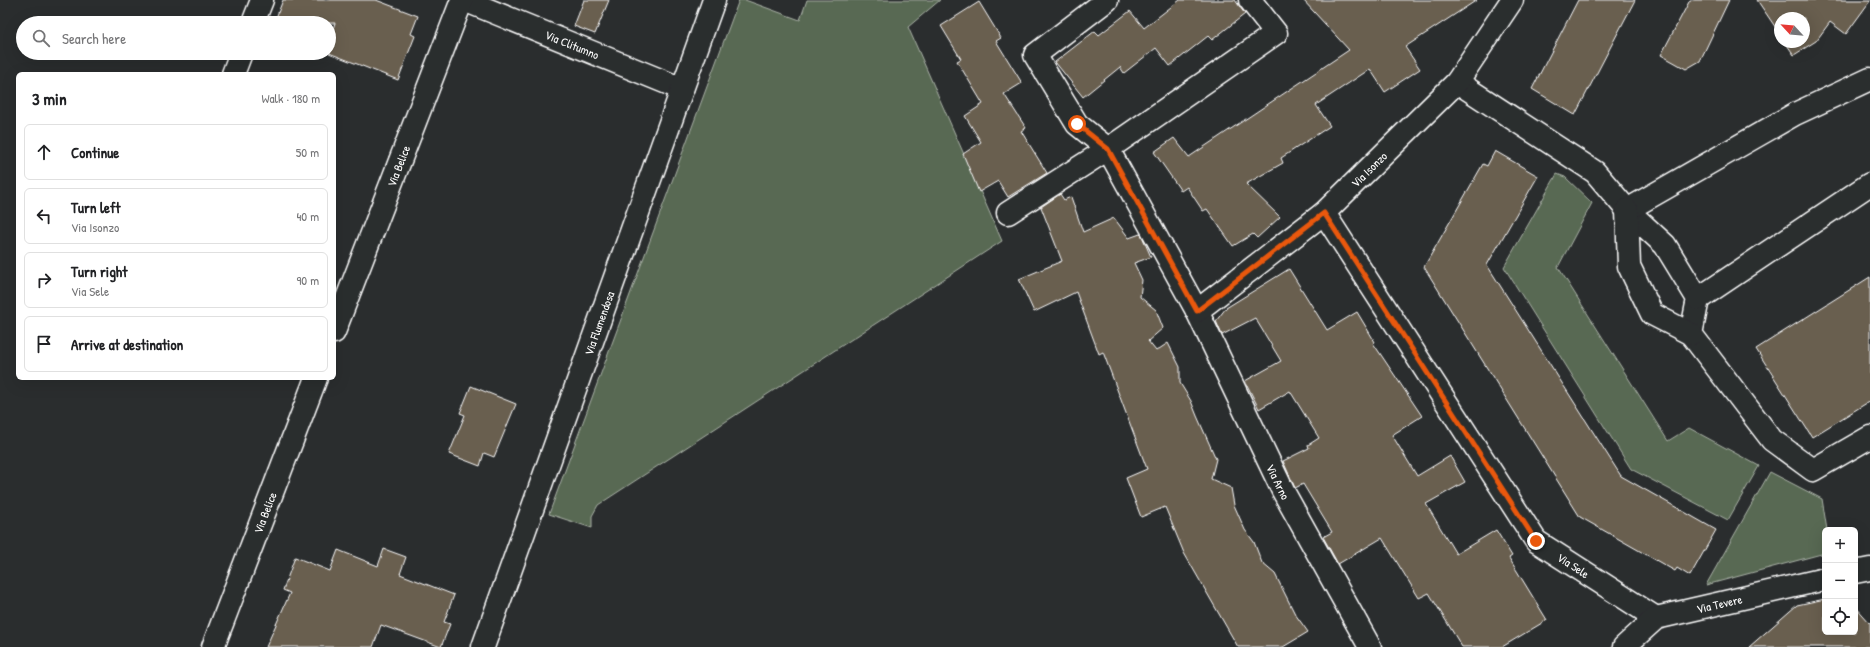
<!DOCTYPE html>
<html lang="en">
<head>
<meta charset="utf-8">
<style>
	body { margin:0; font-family:"Patrick Hand",sans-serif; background:#f6f6f6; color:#202124 }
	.controls { position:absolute; right:12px; bottom:12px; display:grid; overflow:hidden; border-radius:6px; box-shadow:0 4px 16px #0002 }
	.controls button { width:36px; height:36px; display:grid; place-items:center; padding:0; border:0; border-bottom:1px solid #e0e0e0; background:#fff; color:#202124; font:20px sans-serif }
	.compass { position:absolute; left:1774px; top:12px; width:36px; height:36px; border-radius:50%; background:#fff; box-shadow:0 4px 16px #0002; rotate:296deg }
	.stop { position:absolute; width:12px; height:12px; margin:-9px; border:3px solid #ea580c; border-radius:50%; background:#fff }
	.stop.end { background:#ea580c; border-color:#fff; box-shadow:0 1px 4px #0008 }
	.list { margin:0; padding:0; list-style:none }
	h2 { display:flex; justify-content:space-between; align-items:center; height:52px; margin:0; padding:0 16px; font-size:17px }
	h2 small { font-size:13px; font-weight:400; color:#757577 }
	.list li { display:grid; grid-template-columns:26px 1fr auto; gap:12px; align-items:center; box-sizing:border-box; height:56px; margin:0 8px 8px; padding:0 8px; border:1px solid #e0e0e0; border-radius:6px }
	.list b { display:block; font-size:15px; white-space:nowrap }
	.list p { margin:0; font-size:13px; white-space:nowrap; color:#757577 }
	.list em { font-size:13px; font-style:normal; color:#757577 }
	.icon { flex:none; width:22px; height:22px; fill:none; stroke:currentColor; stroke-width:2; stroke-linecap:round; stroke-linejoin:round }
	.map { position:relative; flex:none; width:1870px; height:647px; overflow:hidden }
	.search { position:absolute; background:#fff; box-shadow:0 4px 16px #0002; left:16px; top:16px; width:320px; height:44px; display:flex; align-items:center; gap:10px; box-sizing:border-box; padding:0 14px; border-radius:22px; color:#757577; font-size:15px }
	.panel { position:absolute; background:#fff; box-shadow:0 4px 16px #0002; left:16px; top:72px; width:320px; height:308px; border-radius:6px }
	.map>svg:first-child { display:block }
	.green { fill:#586953; stroke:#acb4a9 }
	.building { fill:#695e50; stroke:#fff }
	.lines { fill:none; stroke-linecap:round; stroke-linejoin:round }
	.minor-casing { stroke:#fff; stroke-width:25 }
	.minor { stroke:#2a2d2e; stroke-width:22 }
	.route { stroke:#ea580c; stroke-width:5 }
	.labels { text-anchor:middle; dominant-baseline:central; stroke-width:4; stroke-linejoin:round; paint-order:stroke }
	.street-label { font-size:12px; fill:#fff; stroke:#2a2d2e }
</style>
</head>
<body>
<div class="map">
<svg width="1870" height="647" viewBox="0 0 1870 647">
	<rect width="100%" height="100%" fill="#2a2d2e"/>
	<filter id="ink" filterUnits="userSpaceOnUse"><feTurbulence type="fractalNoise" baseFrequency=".025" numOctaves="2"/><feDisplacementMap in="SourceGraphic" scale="8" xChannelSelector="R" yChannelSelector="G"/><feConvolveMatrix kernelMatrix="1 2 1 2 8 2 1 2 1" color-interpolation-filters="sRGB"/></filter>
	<g filter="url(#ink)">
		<path class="green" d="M 739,0 L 745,0 L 800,20 L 807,0 L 940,0 L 908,27 L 1002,241 L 598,505 L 592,516 L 592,528 L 549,514 Z
			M 1557,174 L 1565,177 L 1592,203 L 1558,267 L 1668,441 L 1689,428 L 1759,466 L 1728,520 L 1631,469 L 1504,267 Z
			M 1770,472 L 1822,499 L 1827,530 L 1825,530 L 1825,553 L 1706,585 Z"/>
		<path class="building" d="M 283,0 L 376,0 L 418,16 L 411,34 L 415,36 L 398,80 L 329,53 L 329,39 L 335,23 L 274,23 Z
			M 584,0 L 609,0 L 595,34 L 574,26 Z
			M 1180,0 L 1235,0 L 1245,14 L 1212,40 L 1208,36 L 1170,66 L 1156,48 L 1124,73 L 1120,67 L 1083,97 L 1055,62 L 1095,31 L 1099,35 L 1130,11 L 1144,28 Z
			M 1303,0 L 1477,0 L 1405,47 L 1420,69 L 1385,92 L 1370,69 L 1316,105 L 1330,126 L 1281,158 L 1283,163 L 1246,184 L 1280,217 L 1257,238 L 1253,234 L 1233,246 L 1207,209 L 1203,211 L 1187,187 L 1181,191 L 1154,152 L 1174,138 L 1189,157 L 1349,50 Z
			M 1578,0 L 1635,0 L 1575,115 L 1532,89 Z
			M 1690,0 L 1729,0 L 1700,61 L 1686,69 L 1661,55 Z
			M 1757,0 L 1870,0 L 1870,1 L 1846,34 L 1830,22 L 1816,41 L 1794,55 L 1785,42 L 1804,42 L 1804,18 L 1780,18 L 1780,34 Z
			M 979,2 L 1001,38 L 996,41 L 1022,83 L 1004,94 L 1026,128 L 1021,131 L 1047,173 L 1008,197 L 998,181 L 979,192 L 963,154 L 981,142 L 965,116 L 983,104 L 957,61 L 961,59 L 941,26 Z
			M 1495,151 L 1538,176 L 1487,265 L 1621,476 L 1716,530 L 1690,576 L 1677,568 L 1675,571 L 1580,517 L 1424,267 L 1483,164 L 1487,166 Z
			M 1060,194 L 1064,200 L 1071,197 L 1083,232 L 1114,218 L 1129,238 L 1140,234 L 1142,236 L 1151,257 L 1134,263 L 1142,280 L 1140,297 L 1156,310 L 1163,328 L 1148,341 L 1156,351 L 1168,343 L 1180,367 L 1180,383 L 1191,401 L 1197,416 L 1216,459 L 1211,479 L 1231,488 L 1234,505 L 1245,530 L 1254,542 L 1262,563 L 1275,574 L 1295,614 L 1308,632 L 1283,647 L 1238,647 L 1184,553 L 1165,507 L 1141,517 L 1126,478 L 1147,469 L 1103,352 L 1099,354 L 1076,292 L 1034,312 L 1019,279 L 1062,261 L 1041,207 Z
			M 1289,269 L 1327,330 L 1357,312 L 1375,342 L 1373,343 L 1422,416 L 1392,435 L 1417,476 L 1450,456 L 1465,482 L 1426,504 L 1456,554 L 1496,530 L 1512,556 L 1509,558 L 1547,620 L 1502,647 L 1462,647 L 1429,593 L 1419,598 L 1382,538 L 1338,564 L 1323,537 L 1332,532 L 1303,484 L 1295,488 L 1283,461 L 1309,448 L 1308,445 L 1319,438 L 1290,391 L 1259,409 L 1245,381 L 1281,361 L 1255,318 L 1222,335 L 1216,321 L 1226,308 Z
			M 1870,277 L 1870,401 L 1812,437 L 1756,349 Z
			M 471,386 L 516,404 L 494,457 L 484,453 L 480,466 L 449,454 L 465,415 L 460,413 Z
			M 384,549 L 406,557 L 400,574 L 454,595 L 444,622 L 450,624 L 441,647 L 381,625 L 373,647 L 266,647 L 290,593 L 283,590 L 295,557 L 330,571 L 338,550 L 378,566 Z
			M 1825,599 L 1825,632 L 1855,632 L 1855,606 L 1870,623 L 1870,647 L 1749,647 L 1797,605 Z"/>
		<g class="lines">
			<defs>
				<g id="minor">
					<path id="s1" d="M 464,0 L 682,89"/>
					<path id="s2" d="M 1107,0 L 1035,55 L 1077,124 L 1108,149 L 1197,311 L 1283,491 L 1370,647"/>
					<path d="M 253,23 L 262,0"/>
					<path d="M 233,74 L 241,53"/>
					<path d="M 1457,82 L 1595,172 L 1627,210 L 1665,245 L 1698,299 L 1691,334 L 1772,440 L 1813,470 L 1870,437"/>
					<path d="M 1627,210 L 1795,114 L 1870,79"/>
					<path d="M 1627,210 L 1629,266 L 1652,314 L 1691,334"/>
					<path d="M 1008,213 L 1108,149 L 1276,33 L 1250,0"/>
					<path id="s3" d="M 1324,213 L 1536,541 L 1656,618"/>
					<path d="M 1698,299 L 1870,184"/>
					<path id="s4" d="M 1197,311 L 1324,213 L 1457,82 L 1512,0"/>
					<path id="s5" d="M 334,332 L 462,0"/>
					<path d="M 1855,572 L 1870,569"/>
					<path id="s6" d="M 213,647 L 316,378"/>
					<path id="s7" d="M 483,647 L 714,0"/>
					<path id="s8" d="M 1624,647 L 1656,618 L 1825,579"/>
				</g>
			</defs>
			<use href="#minor" class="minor-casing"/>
			<use href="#minor" class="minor"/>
		</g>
	</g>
	<g class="lines" filter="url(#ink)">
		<path class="route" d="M 1077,124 L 1108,149 L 1197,311 L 1324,213 L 1536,541"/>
	</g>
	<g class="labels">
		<g class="street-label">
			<text stroke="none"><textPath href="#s1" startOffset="117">Via Clitumno</textPath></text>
			<text stroke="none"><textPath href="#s5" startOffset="178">Via Belice</textPath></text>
			<text stroke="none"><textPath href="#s4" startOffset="223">Via Isonzo</textPath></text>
			<text stroke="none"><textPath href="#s7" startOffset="344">Via Flumendosa</textPath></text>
			<text stroke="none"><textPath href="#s2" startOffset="585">Via Arno</textPath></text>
			<text stroke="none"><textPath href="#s6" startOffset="144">Via Belice</textPath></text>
			<text stroke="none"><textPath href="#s3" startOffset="435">Via Sele</textPath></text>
			<text stroke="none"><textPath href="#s8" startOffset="108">Via Tevere</textPath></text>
		</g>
	</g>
</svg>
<div class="controls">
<button>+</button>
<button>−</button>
<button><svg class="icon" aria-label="locate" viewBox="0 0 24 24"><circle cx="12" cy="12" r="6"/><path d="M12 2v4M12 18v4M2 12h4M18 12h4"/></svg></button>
</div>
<svg class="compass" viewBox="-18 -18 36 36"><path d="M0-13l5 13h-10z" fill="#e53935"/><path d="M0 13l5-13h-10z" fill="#757577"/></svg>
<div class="stop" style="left:1077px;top:124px"></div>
<div class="stop end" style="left:1536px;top:541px"></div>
<div class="search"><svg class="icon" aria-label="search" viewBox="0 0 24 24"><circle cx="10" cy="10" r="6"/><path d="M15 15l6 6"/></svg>Search here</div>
<section class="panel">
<h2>3 min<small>Walk · 180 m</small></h2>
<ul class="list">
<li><svg class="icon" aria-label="ahead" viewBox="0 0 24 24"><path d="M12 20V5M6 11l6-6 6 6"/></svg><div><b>Continue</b></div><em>50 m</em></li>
<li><svg class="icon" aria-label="left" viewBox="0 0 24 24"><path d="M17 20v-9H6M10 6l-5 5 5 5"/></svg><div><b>Turn left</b><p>Via Isonzo</p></div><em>40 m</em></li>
<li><svg class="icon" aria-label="right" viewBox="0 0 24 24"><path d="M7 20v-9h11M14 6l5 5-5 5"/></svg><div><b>Turn right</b><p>Via Sele</p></div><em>90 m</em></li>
<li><svg class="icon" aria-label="arrive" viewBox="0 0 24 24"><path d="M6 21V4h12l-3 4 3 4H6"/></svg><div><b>Arrive at destination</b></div></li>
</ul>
</section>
</div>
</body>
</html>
